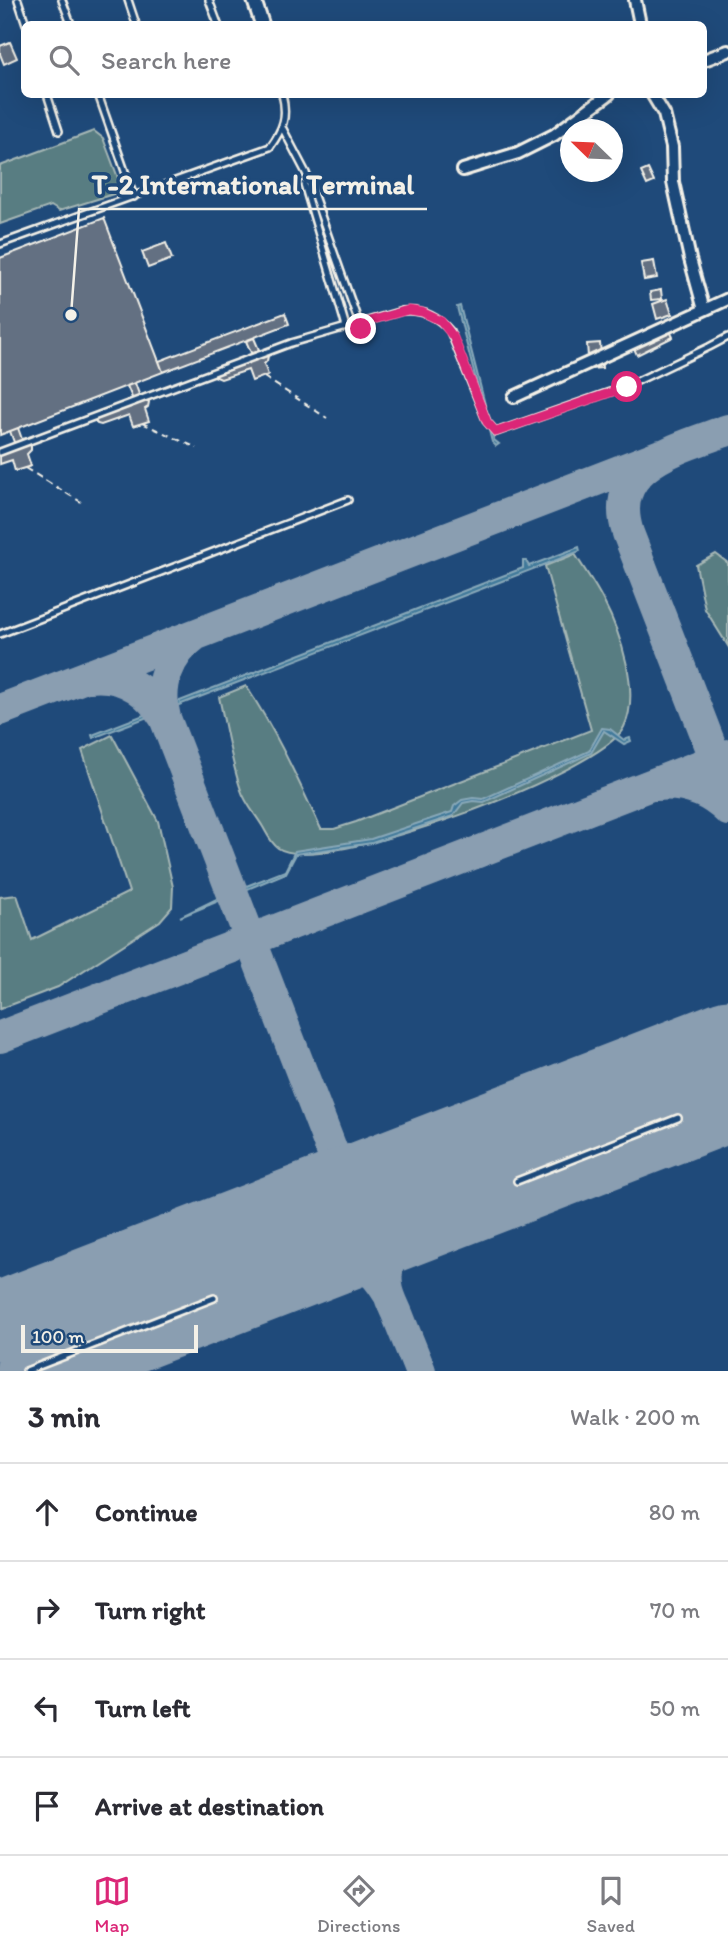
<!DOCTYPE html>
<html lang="en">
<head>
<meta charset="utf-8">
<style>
	body { margin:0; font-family:Itim,sans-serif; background:#f2f2f3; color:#2b2b33 }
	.compass { position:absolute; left:560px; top:119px; width:63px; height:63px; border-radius:50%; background:#fff; box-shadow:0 7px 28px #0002; rotate:293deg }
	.scale { position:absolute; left:21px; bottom:18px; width:177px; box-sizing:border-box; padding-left:7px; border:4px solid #f4f1e8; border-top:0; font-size:19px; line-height:24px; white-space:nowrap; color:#f4f1e8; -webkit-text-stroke:5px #1f4a7a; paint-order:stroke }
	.stop { position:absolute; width:21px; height:21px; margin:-16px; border:5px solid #db2777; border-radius:50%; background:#fff }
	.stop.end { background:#db2777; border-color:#fff; box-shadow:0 2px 7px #0008 }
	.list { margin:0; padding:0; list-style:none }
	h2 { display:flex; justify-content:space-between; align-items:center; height:91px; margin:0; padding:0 28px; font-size:30px }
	h2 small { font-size:23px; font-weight:400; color:#7c7c81 }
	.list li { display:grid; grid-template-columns:46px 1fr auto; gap:21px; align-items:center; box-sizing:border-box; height:98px; padding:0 28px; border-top:2px solid #e1e1e2 }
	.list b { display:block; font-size:26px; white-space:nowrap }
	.list em { font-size:23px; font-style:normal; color:#7c7c81 }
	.icon { flex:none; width:38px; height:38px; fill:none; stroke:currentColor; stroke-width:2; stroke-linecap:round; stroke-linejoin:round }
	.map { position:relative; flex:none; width:728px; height:1371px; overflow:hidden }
	.search { position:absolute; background:#fff; box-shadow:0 7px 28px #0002; left:21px; right:21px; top:21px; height:77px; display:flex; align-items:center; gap:18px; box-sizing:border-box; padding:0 24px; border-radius:10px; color:#7c7c81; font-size:26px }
	.sheet { height:483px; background:#fff }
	nav { display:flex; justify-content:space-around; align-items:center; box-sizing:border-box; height:98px; border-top:2px solid #e1e1e2; background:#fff; font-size:19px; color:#7c7c81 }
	nav a { display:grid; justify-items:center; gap:4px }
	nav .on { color:#db2777 }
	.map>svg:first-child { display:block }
	.green { fill:#597d82; stroke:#a6b7b5; stroke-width:2 }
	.water { fill:#41799a; stroke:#89a9b9; stroke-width:2 }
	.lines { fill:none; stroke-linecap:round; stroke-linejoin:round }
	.taxiway { stroke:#8a9eb1; stroke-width:32 }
	.runway { stroke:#8a9eb1; stroke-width:79 }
	.building { fill:#636f82; stroke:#f4f1e8; stroke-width:2 }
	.service-casing { stroke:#f4f1e8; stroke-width:10 }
	.minor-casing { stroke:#f4f1e8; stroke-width:16 }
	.tertiary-casing { stroke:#f4f1e8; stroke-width:18 }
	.path { stroke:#f4f1e8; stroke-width:2; stroke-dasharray:7 5; stroke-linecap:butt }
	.service { stroke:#1f4a7a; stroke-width:5 }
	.minor { stroke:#1f4a7a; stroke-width:10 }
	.tertiary { stroke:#1f4a7a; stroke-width:12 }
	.route { stroke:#db2777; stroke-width:9 }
	.leader { fill:none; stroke:#f4f1e8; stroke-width:2.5 }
	.callout-dot { fill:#f4f1e8; stroke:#1f4a7a; stroke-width:2.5 }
	.callout-label { font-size:28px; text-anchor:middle; font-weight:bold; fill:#f4f1e8; stroke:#1f4a7a; stroke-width:7; stroke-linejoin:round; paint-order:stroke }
</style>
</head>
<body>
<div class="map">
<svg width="728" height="1371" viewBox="0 0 728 1371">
	<rect width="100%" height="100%" fill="#1f4a7a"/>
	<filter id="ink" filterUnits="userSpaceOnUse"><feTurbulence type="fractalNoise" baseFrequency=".0143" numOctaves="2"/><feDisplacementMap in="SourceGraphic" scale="14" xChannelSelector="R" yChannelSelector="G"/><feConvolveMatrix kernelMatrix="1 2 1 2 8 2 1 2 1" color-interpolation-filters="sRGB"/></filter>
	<g filter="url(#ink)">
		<path class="green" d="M 94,131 L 103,138 L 123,191 L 59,211 L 51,206 L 0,224 L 0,166 Z
			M 575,554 C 584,569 595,584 603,600 C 620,632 641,692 624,727 C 602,773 320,877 278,848 C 271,843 267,834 263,827 C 256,815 245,803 241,790 C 231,761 226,728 219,697 L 246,686 C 276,731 298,780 321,829 L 334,829 L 356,822 L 591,730 L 545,566 Z
			M 716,554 L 728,563 L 728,646 L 705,609 L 696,565 Z
			M 112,735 L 158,821 L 173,887 L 172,907 L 160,921 L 58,987 L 0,1009 L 0,897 L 17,895 L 32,940 L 129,892 L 82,750 Z"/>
		<path class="water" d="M 460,306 L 494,440 L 499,444 L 496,446 L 492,442 L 457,307 Z
			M 579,547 L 580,551 L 93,738 L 92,735 L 523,568 L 523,561 L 526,561 L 529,566 Z
			M 602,728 L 610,729 L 624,740 L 630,738 L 631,741 L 624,744 L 604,731 L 591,753 L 484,802 L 473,801 L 463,803 L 453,816 L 372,843 L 296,854 L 286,873 L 180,917 L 231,892 L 285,871 L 295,851 L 371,839 L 452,812 L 454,806 L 462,800 L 473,798 L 483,799 L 589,751 Z"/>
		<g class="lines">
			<path class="taxiway" d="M 728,430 C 680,448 606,464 628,533 L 728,791
				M 195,635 C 168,655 157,685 165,718 L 342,1177
				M 89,677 C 122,673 148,690 165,718 L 164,715
				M 0,710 L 661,455
				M 655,785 C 683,782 709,791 728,810
				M 0,1037 L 728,755
				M 678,1118 L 728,1099
				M 308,1264 C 346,1250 367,1258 388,1293
				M 214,1298 C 234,1290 254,1283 274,1275 C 289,1269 306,1265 319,1255 C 344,1237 348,1205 342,1177 C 356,1200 387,1220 415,1218 C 427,1217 440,1211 451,1206 C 473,1198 495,1189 517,1181
				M 420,1371 C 413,1353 405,1334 398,1316 C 394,1306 388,1296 387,1285 C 383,1251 406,1226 435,1215"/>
			<path class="runway" d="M 0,1321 L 728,1039
				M 35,1371 L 728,1103"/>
		</g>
		<path class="building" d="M 10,42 L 17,58 L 4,64 L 0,54 L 0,46 Z
			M 648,169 L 654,182 L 647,185 L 641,172 Z
			M 104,218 L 163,372 L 0,435 L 0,258 Z
			M 166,243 L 172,259 L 148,268 L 142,252 Z
			M 654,261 L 657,278 L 644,280 L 641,263 Z
			M 661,290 L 662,299 L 651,300 L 650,292 Z
			M 667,299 L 672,314 L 657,319 L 653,304 Z
			M 285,313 L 289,324 L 163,372 L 159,361 Z
			M 666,323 L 673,337 L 637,355 L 632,344 Z
			M 254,338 L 260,352 L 268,356 L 267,361 L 264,364 L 268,375 L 252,381 L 248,370 L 221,379 L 214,376 L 214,369 L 216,367 L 252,355 L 246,341 Z
			M 600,343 L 602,368 L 589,369 L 587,344 Z
			M 135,383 L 140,397 L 146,398 L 149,402 L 148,407 L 145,409 L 149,421 L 133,426 L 129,415 L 101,425 L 97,424 L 94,418 L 97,412 L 133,400 L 127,386 Z
			M 18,428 L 23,442 L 28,443 L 31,446 L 31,450 L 27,454 L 31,466 L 15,471 L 12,460 L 0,464 L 0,450 L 15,445 L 10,431 Z"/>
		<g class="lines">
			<defs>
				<path id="service" d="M 18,0 L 26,24
					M 62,0 L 71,24
					M 128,0 L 136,24
					M 209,0 L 218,24
					M 47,94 L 59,131
					M 98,94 L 134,197
					M 283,129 L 306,173 L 361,329
					M 304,184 L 346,327
					M 0,244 L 270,147 C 283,129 288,117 282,94
					M 0,452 L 291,343 L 402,311 C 421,309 437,315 450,331 L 487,422 L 496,432 L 627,386 L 709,347 L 728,337
					M 0,634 L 348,500
					M 517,1181 L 678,1118
					M 26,1371 L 214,1298"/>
				<path id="minor" d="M 635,0 L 640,24
					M 704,60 L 728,51
					M 652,94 L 664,114 L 672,147 L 673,182 L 690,259 L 704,310
					M 463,170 L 518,153 L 554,135 L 609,94
					M 514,397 L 728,299"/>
				<path id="tertiary" d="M 254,0 L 262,24"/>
			</defs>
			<use href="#service" class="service-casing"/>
			<use href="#minor" class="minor-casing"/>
			<use href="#tertiary" class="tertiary-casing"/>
			<path class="path" d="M 264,377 L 327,418
				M 142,423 L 197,448
				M 25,468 L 81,502"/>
			<use href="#service" class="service"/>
			<use href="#minor" class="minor"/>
			<use href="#tertiary" class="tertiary"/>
		</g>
	</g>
	<g class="lines" filter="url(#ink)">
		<path class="route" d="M 361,329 L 359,324 L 408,310 L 422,312 L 441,321 L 454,338 L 487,422 L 496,432 L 627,387"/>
	</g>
	<path class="leader" d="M71 315L79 209H427"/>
	<circle class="callout-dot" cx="71" cy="315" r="7"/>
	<g class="callout-label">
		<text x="253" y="194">T-2 International Terminal</text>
	</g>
</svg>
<svg class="compass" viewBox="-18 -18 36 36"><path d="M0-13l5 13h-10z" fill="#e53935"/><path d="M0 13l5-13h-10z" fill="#7c7c81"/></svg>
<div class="scale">100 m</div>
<div class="stop" style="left:627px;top:387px"></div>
<div class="stop end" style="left:361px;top:329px"></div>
<div class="search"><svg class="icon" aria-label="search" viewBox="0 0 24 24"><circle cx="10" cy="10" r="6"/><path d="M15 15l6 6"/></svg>Search here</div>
</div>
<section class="sheet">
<h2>3 min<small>Walk · 200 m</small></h2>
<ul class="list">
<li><svg class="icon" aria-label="ahead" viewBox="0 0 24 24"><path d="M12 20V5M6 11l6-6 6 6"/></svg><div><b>Continue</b></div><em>80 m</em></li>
<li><svg class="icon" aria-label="right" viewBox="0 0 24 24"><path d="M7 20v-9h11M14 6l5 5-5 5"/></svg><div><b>Turn right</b></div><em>70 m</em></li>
<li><svg class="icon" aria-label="left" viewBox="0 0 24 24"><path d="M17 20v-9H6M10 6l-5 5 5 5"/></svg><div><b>Turn left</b></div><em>50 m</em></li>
<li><svg class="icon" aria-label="arrive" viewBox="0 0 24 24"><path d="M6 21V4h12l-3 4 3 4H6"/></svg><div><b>Arrive at destination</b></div></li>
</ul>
</section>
<nav>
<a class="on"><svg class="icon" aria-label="map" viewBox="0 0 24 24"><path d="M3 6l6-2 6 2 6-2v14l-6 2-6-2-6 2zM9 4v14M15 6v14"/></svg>Map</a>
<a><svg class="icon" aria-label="directions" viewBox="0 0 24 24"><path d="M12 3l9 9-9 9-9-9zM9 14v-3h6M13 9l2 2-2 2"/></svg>Directions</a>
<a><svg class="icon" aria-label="saved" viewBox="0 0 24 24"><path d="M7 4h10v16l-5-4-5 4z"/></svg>Saved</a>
</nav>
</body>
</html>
